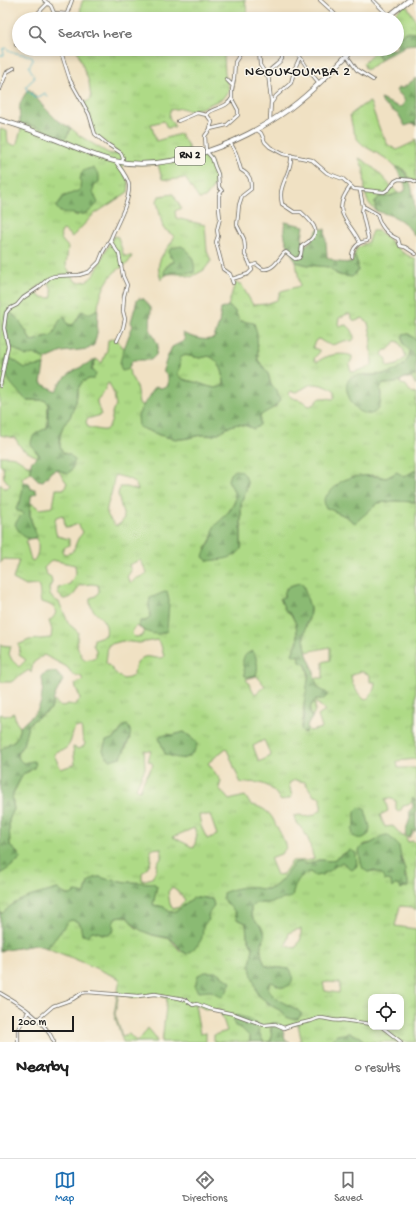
<!DOCTYPE html>
<html lang="en">
<head>
<meta charset="utf-8">
<style>
	body { margin:0; font-family:"Gochi Hand",sans-serif; background:#f6f6f6; color:#222 }
	.controls { position:absolute; right:12px; bottom:12px; display:grid; overflow:hidden; border-radius:8px; box-shadow:0 2px 6px #0003 }
	.controls button { width:36px; height:36px; display:grid; place-items:center; padding:0; border:0; border-bottom:1px solid #e0e0e0; background:#fff; color:#222; font:20px sans-serif }
	.scale { position:absolute; left:12px; bottom:10px; width:62px; box-sizing:border-box; padding-left:4px; border:2px solid #1c1c1c; border-top:0; font-size:11px; line-height:14px; white-space:nowrap; color:#1c1c1c; -webkit-text-stroke:3px #fbf7ec; paint-order:stroke }
	.list { margin:0; padding:0; list-style:none }
	h2 { display:flex; justify-content:space-between; align-items:center; height:52px; margin:0; padding:0 16px; font-size:17px }
	h2 small { font-size:13px; font-weight:400; color:#767676 }
	.icon { flex:none; width:22px; height:22px; fill:none; stroke:currentColor; stroke-width:2; stroke-linecap:round; stroke-linejoin:round }
	.map { position:relative; flex:none; width:416px; height:1042px; overflow:hidden }
	.search { position:absolute; background:#fff; box-shadow:0 2px 6px #0003; left:12px; right:12px; top:12px; height:44px; display:flex; align-items:center; gap:10px; box-sizing:border-box; padding:0 14px; border-radius:22px; color:#767676; font-size:15px }
	.sheet { height:116px; background:#fff }
	nav { display:flex; justify-content:space-around; align-items:center; box-sizing:border-box; height:56px; border-top:1px solid #e0e0e0; background:#fff; font-size:11px; color:#767676 }
	nav a { display:grid; justify-items:center; gap:2px }
	nav .on { color:#1f6fb2 }
	.map>svg:first-child { display:block }
	.grass { fill:url(#grass-tufts); stroke:#657b51; fill-rule:evenodd }
	.forest { fill:url(#forest-firs); stroke:#536b48; fill-rule:evenodd }
	.lines { fill:none; stroke-linecap:round; stroke-linejoin:round }
	.stream { stroke:#42adc1; stroke-width:1 }
	.street-casing { stroke:#666156; stroke-width:4 }
	.primary-casing { stroke:#666156; stroke-width:5.5 }
	.street { stroke:#fff; stroke-width:2.5 }
	.primary { stroke:#fff; stroke-width:4 }
	.labels { text-anchor:middle; dominant-baseline:central; stroke-width:3; stroke-linejoin:round; paint-order:stroke }
	.shield { fill:#fbf7ec; stroke:#5f5e5a; stroke-width:1 }
	.shield-label { font-size:11px; font-weight:bold; fill:#1c1c1c }
	.quarter-label { font-size:14px; letter-spacing:1px; fill:#1c1c1c; stroke:#fbf7ec }
</style>
</head>
<body>
<div class="map">
<svg width="416" height="1042" viewBox="0 0 416 1042">
	<defs>
		<pattern id="grass-tufts" width="24" height="20" patternUnits="userSpaceOnUse"><rect width="24" height="20" fill="#aeda86"/><path d="M3 7l-1-3M5 7V3M7 7l1-3M15 17l-1-3M17 17v-4M19 17l1-3" fill="none" stroke="#95ba73"/></pattern>
		<pattern id="forest-firs" width="22" height="20" patternUnits="userSpaceOnUse"><rect width="22" height="20" fill="#8aba73"/><path d="M5 1l3.5 6h-7zM16 11l3.5 6h-7z" fill="#769f63"/></pattern>
	</defs>
	<rect width="100%" height="100%" fill="#fbf7ec"/>
	<filter id="ink" filterUnits="userSpaceOnUse"><feTurbulence type="fractalNoise" baseFrequency=".025" numOctaves="2"/><feDisplacementMap in="SourceGraphic" scale="8" xChannelSelector="R" yChannelSelector="G"/><feConvolveMatrix kernelMatrix="1 2 1 2 8 2 1 2 1" color-interpolation-filters="sRGB"/></filter>
	<filter id="wash" filterUnits="userSpaceOnUse"><feTurbulence type="fractalNoise" baseFrequency=".012" numOctaves="4" result="noise"/><feDisplacementMap in="SourceGraphic" scale="16" xChannelSelector="R" yChannelSelector="G"/><feGaussianBlur stdDeviation="0.9" result="paint"/><feColorMatrix in="noise" values="0 0 0 0 0 0 0 0 0 0 0 0 0 0 0 0 0 1.4 0 .05"/><feComposite in="paint" operator="in"/></filter>
	<g filter="url(#wash)">
		<rect width="100%" height="100%" fill="#f0e1c3"/>
		<path class="grass" d="M 83,0 L 246,0 L 245,1 L 247,11 L 241,19 L 80,19 L 81,5 Z
			M 406,4 L 416,21 L 416,33 L 406,32 L 397,37 L 397,19 L 388,19 Z
			M 77,49 L 235,49 L 224,56 L 225,74 L 229,90 L 222,99 L 201,108 L 189,111 L 182,108 L 170,110 L 169,117 L 175,127 L 167,128 L 164,121 L 151,124 L 156,141 L 180,134 L 187,144 L 191,157 L 203,155 L 210,160 C 217,179 219,182 205,198 L 199,199 L 185,178 L 169,180 L 162,179 L 158,164 L 125,164 L 122,167 L 129,185 L 128,192 L 93,215 L 72,237 L 64,230 L 62,231 C 58,238 63,241 68,247 L 66,266 L 76,282 C 93,283 96,272 102,258 C 105,251 110,243 114,236 L 118,237 L 124,256 L 132,256 C 126,268 125,264 116,271 C 107,278 98,298 98,309 L 89,314 L 84,311 L 80,313 L 78,318 L 73,325 L 67,324 L 53,335 L 46,336 L 38,340 L 31,341 L 27,332 L 22,325 L 8,345 L 15,348 L 20,353 L 33,354 L 46,359 L 44,365 L 25,368 L 9,357 L 4,360 L 13,385 L 26,400 L 45,400 L 48,403 L 47,428 L 34,435 L 34,450 L 39,455 L 37,457 L 22,449 L 15,438 L 0,435 L 0,129 L 7,131 L 8,143 L 16,146 L 21,130 L 20,123 L 41,128 L 54,138 L 69,134 L 71,128 L 80,136 L 108,153 L 115,154 L 116,151 L 94,134 L 90,117 L 83,104 L 91,99 L 89,82 L 80,59 ZM 80,178 L 94,185 L 93,192 L 77,216 L 72,213 L 63,197 L 75,193 L 80,190 L 81,184 ZM 48,281 L 52,290 L 52,296 L 50,298 L 40,297 L 36,292 L 35,289 Z
			M 377,49 L 384,49 L 378,53 L 378,56 L 381,60 L 366,70 L 363,63 Z
			M 370,102 L 380,130 L 388,145 L 397,150 L 414,142 L 416,139 L 416,181 L 409,178 C 406,171 403,167 395,167 L 387,159 L 364,146 L 358,140 L 353,130 L 350,115 L 363,105 Z
			M 359,158 C 375,166 385,181 398,193 L 386,197 L 379,197 L 375,202 L 376,211 L 368,202 L 365,193 L 364,170 Z
			M 173,194 L 181,208 L 175,211 L 176,218 L 205,225 L 207,251 L 211,261 L 204,270 L 191,277 C 187,275 174,273 170,274 C 166,274 163,278 161,280 C 156,265 159,259 168,247 C 171,243 173,241 174,236 L 163,228 L 157,201 L 159,196 ZM 190,254 L 193,260 L 192,273 C 182,271 173,274 164,270 L 169,263 L 174,262 L 173,259 Z
			M 372,231 L 379,231 L 402,252 L 416,260 L 416,341 L 414,338 L 409,334 L 403,335 C 402,343 405,346 410,351 C 409,357 405,367 399,370 C 391,375 371,375 363,374 L 379,406 L 381,394 L 380,388 L 384,384 L 396,383 L 406,377 L 412,377 L 416,375 L 416,385 L 412,379 L 405,378 L 400,381 L 401,384 L 406,385 L 410,392 L 416,393 L 416,470 L 403,477 L 386,478 L 372,475 L 351,478 L 341,482 L 325,507 L 345,516 L 355,522 L 378,503 L 395,501 L 416,502 L 416,759 L 397,761 L 398,768 L 416,768 L 416,800 L 414,800 L 413,798 L 412,799 L 413,801 L 408,805 L 403,806 L 401,810 L 398,812 L 396,810 L 396,801 L 389,798 L 385,799 L 388,811 L 380,815 L 385,827 L 393,826 L 402,836 L 405,836 L 408,842 L 413,841 L 416,843 L 416,910 L 412,907 L 400,906 L 395,926 L 416,929 L 416,1042 L 364,1042 L 361,1037 L 337,1035 L 329,1042 L 299,1042 L 301,1039 L 298,1024 L 270,1029 L 272,1035 L 271,1041 L 264,1042 L 261,1038 L 257,1026 L 241,1028 L 250,1037 L 250,1042 L 214,1042 L 214,1035 L 227,1031 L 220,1010 L 205,1009 L 195,1004 L 200,1034 L 206,1033 L 206,1042 L 162,1042 L 167,998 L 154,994 L 133,998 L 119,993 L 115,1014 L 122,1036 L 129,1034 L 136,1041 L 141,1038 L 148,1028 L 154,1035 L 157,1042 L 123,1042 L 114,1014 L 120,979 L 82,962 L 47,948 L 62,930 L 64,925 L 68,921 L 74,920 L 92,931 L 98,932 L 104,935 L 113,924 L 115,918 L 121,916 L 127,917 L 135,927 L 141,930 L 152,935 L 170,939 L 181,952 L 202,936 C 201,925 208,914 214,905 L 212,899 C 208,899 201,897 197,897 C 186,899 183,912 169,912 L 165,907 L 153,905 L 157,886 L 153,883 L 127,882 L 106,879 L 100,877 L 88,882 L 85,894 C 72,895 68,898 57,889 C 38,896 17,897 3,913 L 0,913 L 0,902 L 1,901 L 0,895 L 0,874 L 9,866 L 18,862 L 19,854 L 10,846 L 9,820 L 14,809 L 12,796 L 23,774 L 30,771 L 28,762 L 23,763 L 19,759 L 17,754 L 23,745 L 28,726 L 32,721 L 51,709 L 54,701 L 61,707 L 68,704 L 74,705 L 80,700 C 80,693 75,690 75,684 L 83,680 L 81,676 L 73,675 L 67,667 L 44,655 L 33,663 L 31,673 L 29,670 L 11,682 L 0,682 L 0,649 L 1,645 L 11,646 L 9,654 L 12,660 L 19,667 L 26,660 L 19,655 L 20,648 L 18,645 L 29,640 L 51,638 L 52,630 L 49,621 C 63,611 52,604 41,602 C 39,596 41,591 38,585 L 26,586 L 13,579 L 19,560 L 3,559 L 0,563 L 0,484 L 4,488 L 7,488 L 10,485 L 4,478 L 3,466 L 0,465 L 0,456 C 16,456 14,456 27,465 L 31,465 L 31,473 L 22,478 L 23,481 L 24,482 C 24,491 22,501 16,508 L 18,511 L 22,512 L 23,514 L 19,518 L 35,529 C 30,520 29,513 31,503 L 40,509 L 53,507 L 56,489 L 64,489 L 67,483 L 57,469 L 63,472 L 70,455 L 63,453 L 60,446 L 60,436 L 63,426 L 70,417 L 76,401 L 78,389 L 82,382 L 89,379 L 96,359 L 102,363 L 107,350 L 108,340 L 116,338 L 121,346 L 125,348 L 120,364 L 122,370 L 127,370 L 129,368 L 130,375 L 136,385 L 139,404 L 144,405 L 141,409 L 139,427 C 152,432 167,439 180,439 C 188,439 194,436 202,435 C 206,434 210,436 214,435 C 232,427 233,419 254,429 L 259,424 L 260,416 L 266,411 L 276,407 L 277,391 L 271,385 L 268,373 L 258,360 L 257,347 L 245,321 L 240,321 L 234,310 L 228,306 L 235,283 L 241,284 L 253,305 L 266,304 L 277,300 L 281,291 L 300,286 L 296,262 L 308,265 L 330,267 L 336,274 L 342,276 L 358,264 L 354,255 L 357,248 L 368,242 ZM 347,314 L 350,314 L 353,320 L 356,321 L 362,318 L 364,319 L 368,323 L 372,339 L 370,348 L 372,354 L 372,366 L 354,372 L 351,371 L 349,365 L 352,359 L 352,356 C 346,353 332,354 326,357 C 323,358 320,360 317,362 L 314,360 L 315,357 L 319,353 L 319,350 L 313,348 L 313,345 L 316,340 L 319,339 C 336,352 337,338 352,341 L 354,339 C 354,333 352,328 346,325 L 340,326 L 338,324 L 339,318 ZM 396,341 L 399,342 L 404,351 L 406,357 L 397,365 L 389,367 L 386,365 L 387,359 L 382,355 L 383,352 L 385,350 L 388,350 ZM 109,383 L 114,394 L 116,406 L 112,412 C 113,417 111,427 105,430 C 102,431 92,428 88,427 L 86,422 L 87,419 L 101,415 L 97,403 L 97,400 L 105,391 L 107,384 ZM 311,384 C 320,384 328,386 335,392 L 335,397 L 333,399 C 311,395 323,403 309,406 C 306,404 303,401 300,400 C 295,398 291,400 289,393 L 291,391 L 297,392 ZM 115,475 C 125,478 135,478 138,490 L 126,487 L 120,487 L 118,494 L 124,518 L 121,523 L 116,526 C 103,512 106,511 111,494 C 113,488 113,481 115,475 ZM 228,480 L 247,481 L 247,487 L 241,504 L 241,549 L 205,550 L 211,539 L 215,527 L 227,514 L 234,503 L 236,497 L 234,491 ZM 62,515 L 64,518 L 65,527 L 67,528 L 78,524 L 83,532 C 81,536 78,537 77,541 C 73,549 76,553 64,554 L 62,551 L 64,548 L 69,545 L 69,539 L 57,536 C 55,531 54,523 56,517 ZM 37,538 C 39,545 39,556 33,561 L 31,560 L 26,542 L 28,539 ZM 52,560 L 75,565 L 76,573 L 70,584 L 58,588 L 58,594 L 63,599 C 73,599 75,593 80,585 L 92,584 L 98,585 L 99,591 L 96,596 L 90,598 C 88,616 110,615 106,635 L 94,639 L 93,645 L 96,650 L 96,657 L 90,659 L 84,660 C 77,648 76,646 78,632 L 69,624 L 59,602 L 53,599 L 50,595 L 49,588 L 52,583 L 51,577 L 46,574 L 44,568 ZM 140,560 L 147,572 L 146,575 L 137,578 L 131,583 L 127,577 L 131,571 L 129,565 ZM 299,583 L 304,587 C 305,595 309,602 310,609 C 311,619 304,627 304,637 C 304,641 306,647 306,652 L 330,647 L 330,660 L 323,662 L 323,678 L 315,678 L 316,683 L 324,699 L 316,699 L 309,708 L 312,718 L 315,710 L 315,702 L 322,707 L 325,711 L 318,716 L 322,728 L 310,731 L 307,729 L 306,732 L 302,722 L 304,716 L 303,710 C 305,697 313,674 304,663 C 299,658 301,656 292,654 L 298,641 L 296,624 L 291,614 L 285,610 L 280,598 L 284,597 L 286,588 ZM 149,604 L 161,634 L 140,621 L 146,621 L 150,616 ZM 136,626 L 145,631 L 142,636 L 135,637 L 132,634 L 133,629 ZM 157,640 L 161,645 L 164,657 C 153,661 146,651 138,662 C 135,667 134,669 134,675 L 129,678 L 123,679 C 116,675 112,668 106,663 L 108,645 L 122,641 L 139,643 ZM 245,670 L 257,672 L 256,675 L 250,677 L 245,676 ZM 361,671 L 370,675 L 370,682 L 375,682 C 375,689 372,696 365,700 C 358,694 352,686 351,676 ZM 257,676 L 265,686 L 255,694 L 246,679 ZM 78,727 L 81,728 C 83,733 81,738 85,743 L 84,746 L 79,749 L 73,747 L 75,764 L 61,769 L 54,755 L 56,752 C 58,751 62,750 65,749 C 72,744 71,735 75,728 ZM 122,728 L 130,738 L 124,752 L 109,740 L 115,738 ZM 184,732 L 196,741 L 190,755 L 182,759 L 167,734 L 173,735 ZM 264,740 L 271,756 L 259,762 L 253,746 ZM 226,748 C 232,759 235,772 241,783 C 261,781 270,783 281,801 L 292,797 L 289,783 L 295,780 L 305,782 L 314,796 L 321,797 L 321,810 C 314,815 308,819 300,815 L 294,816 C 296,823 300,826 304,832 C 310,839 311,851 314,859 C 306,862 300,860 292,861 L 283,874 L 277,875 L 270,858 L 281,854 L 286,848 C 283,838 282,836 277,827 C 274,824 276,825 274,821 C 270,812 261,806 251,805 L 245,796 L 229,800 L 219,788 L 221,781 L 208,763 ZM 144,750 L 151,751 L 148,761 L 151,762 L 153,765 L 144,780 L 140,790 L 138,790 L 136,788 L 145,768 ZM 199,815 L 210,815 L 217,835 L 207,839 L 201,826 ZM 194,828 L 197,835 L 194,848 L 173,837 ZM 388,835 L 398,848 L 404,866 L 408,887 L 404,887 L 401,889 L 398,885 L 392,884 L 391,881 L 384,878 L 383,875 C 373,871 379,870 368,872 C 362,866 354,850 364,845 C 367,843 371,844 374,842 C 378,839 382,837 388,835 ZM 161,848 L 161,859 L 158,861 L 156,870 L 152,878 L 142,881 L 142,873 C 150,866 153,860 150,849 ZM 345,852 L 346,866 L 342,861 L 322,875 L 310,872 L 304,874 L 295,883 L 268,903 L 255,903 L 251,908 C 249,922 260,921 264,931 C 266,937 262,941 261,947 C 260,953 263,959 265,965 L 271,967 L 290,969 L 282,987 L 271,981 L 268,987 C 272,1001 286,1004 298,1010 L 283,1012 L 267,1003 L 250,966 L 253,948 L 247,936 L 246,923 L 237,919 L 235,913 L 248,887 C 254,888 261,890 267,889 C 278,888 289,872 294,863 L 301,862 L 306,864 L 312,863 L 318,860 L 329,861 L 335,859 ZM 172,887 L 177,890 L 185,900 L 179,907 L 173,909 L 170,904 L 168,892 ZM 301,929 L 301,938 L 296,948 L 286,946 L 289,933 L 295,930 ZM 328,982 L 340,983 L 339,993 L 325,991 L 323,983 ZM 396,993 L 396,997 L 401,997 L 401,1027 L 371,1027 L 371,997 L 383,997 Z
			M 185,355 L 200,358 L 209,356 C 220,361 224,372 224,384 C 217,392 206,385 198,383 C 189,380 184,381 178,375 L 180,365 L 180,358 Z
			M 14,713 L 16,722 L 20,727 L 17,737 L 14,741 L 8,744 L 0,754 L 0,714 L 5,716 Z"/>
		<path class="forest" d="M 406,32 L 416,33 L 416,44 L 406,45 L 399,50 L 384,57 L 381,60 L 378,56 L 378,53 L 384,49 L 397,49 L 397,37 Z
			M 416,78 L 416,126 L 414,123 L 405,126 L 399,115 L 383,104 L 381,99 L 399,107 L 402,106 L 405,101 L 401,95 L 396,91 L 398,88 L 403,88 Z
			M 29,89 L 42,105 L 58,121 L 71,128 L 66,138 L 64,140 L 54,138 L 41,128 L 20,123 C 19,106 18,103 29,89 Z
			M 395,167 C 416,167 416,220 415,236 C 402,218 397,217 376,211 L 375,202 L 379,197 L 386,197 L 405,191 C 407,182 400,175 395,167 Z
			M 93,168 L 99,175 L 99,182 L 94,185 L 93,192 L 98,203 C 82,221 80,213 60,212 L 56,207 L 63,197 L 80,190 C 82,178 76,170 93,168 Z
			M 285,222 L 304,226 L 302,238 L 305,246 L 311,241 L 318,229 L 325,229 L 327,257 L 337,262 L 352,263 L 354,255 L 358,264 L 358,271 L 352,277 C 341,276 336,275 329,267 L 308,265 L 296,262 C 290,250 281,236 285,222 Z
			M 181,246 C 191,250 196,263 194,273 L 172,272 L 164,275 C 164,268 168,264 174,262 L 173,259 L 170,257 L 169,251 L 172,248 Z
			M 139,298 L 144,299 L 151,308 L 150,329 L 158,345 L 156,355 L 151,360 L 133,360 C 129,366 129,370 122,371 C 121,369 120,366 120,364 C 120,358 130,332 133,326 L 131,322 L 137,300 Z
			M 228,306 L 234,310 L 240,321 L 254,323 L 257,333 L 258,360 L 268,373 L 271,385 L 277,391 L 280,400 C 274,410 269,409 260,416 L 260,425 L 254,429 C 233,419 232,427 214,435 C 210,436 206,434 202,435 C 194,436 188,439 180,439 C 167,439 152,432 139,427 L 138,416 L 141,409 L 152,391 L 156,386 L 161,388 L 168,386 L 168,378 L 163,370 L 167,358 L 172,347 L 184,341 L 185,339 L 182,333 C 192,337 204,342 214,338 L 219,324 L 221,309 ZM 185,355 L 200,358 L 209,356 C 220,361 224,372 224,384 C 217,392 206,385 198,383 C 189,380 184,382 178,375 L 180,365 L 180,358 Z
			M 98,309 L 97,333 L 94,345 L 88,349 L 62,352 L 46,359 L 33,354 L 26,356 L 8,345 L 5,316 L 7,311 C 18,315 26,331 31,341 C 39,340 45,336 53,335 C 56,329 58,319 65,316 L 67,324 L 73,325 L 78,318 L 81,311 L 89,314 Z
			M 408,334 L 414,338 L 416,341 L 416,375 L 412,377 L 406,377 L 396,383 L 383,384 L 380,388 C 381,395 382,403 378,409 C 362,429 335,385 352,377 C 359,374 366,375 373,375 C 390,375 408,368 410,351 C 404,346 402,343 403,335 Z
			M 9,357 L 25,368 L 44,365 L 41,383 L 55,391 C 65,373 78,369 96,359 L 91,370 L 94,371 L 96,374 L 94,379 L 89,379 L 82,382 L 78,389 L 76,401 L 70,417 L 63,426 L 60,436 L 60,446 L 63,453 L 70,455 L 75,460 L 72,469 L 68,474 L 57,469 L 52,471 L 43,481 L 38,480 L 31,473 L 31,462 L 39,455 L 31,445 C 31,434 38,432 47,428 L 48,421 L 48,403 L 45,400 L 26,400 C 13,385 4,381 4,360 Z
			M 235,470 L 241,471 L 245,475 L 247,481 L 247,487 L 241,504 L 241,549 C 234,560 220,559 208,561 L 203,557 C 205,550 208,546 211,540 C 213,536 213,531 214,527 C 216,524 220,521 223,518 C 238,503 238,497 228,480 L 230,474 Z
			M 416,470 L 415,502 L 395,501 L 378,503 L 355,523 L 345,516 L 325,507 L 324,499 C 329,493 336,485 342,481 C 356,474 372,475 386,478 L 397,472 L 404,477 Z
			M 24,482 L 29,483 L 31,489 L 35,489 L 37,493 L 31,496 C 31,502 29,509 30,516 C 31,523 35,529 37,537 C 25,542 19,533 15,524 L 19,518 L 23,514 L 22,512 L 17,511 L 16,508 L 20,503 Z
			M 299,583 L 303,584 L 310,608 L 309,618 L 306,624 L 304,638 L 307,655 L 313,668 L 316,683 L 318,688 L 327,693 L 327,696 L 324,699 L 316,699 C 310,708 308,708 312,718 L 308,724 L 306,732 L 304,733 L 301,729 L 304,716 L 304,705 L 308,680 L 309,674 L 306,665 L 300,662 L 299,655 L 295,656 L 292,654 L 298,641 L 296,624 L 291,614 L 285,610 L 280,598 L 284,597 C 285,586 290,586 299,583 Z
			M 167,591 L 169,601 L 167,631 C 156,637 148,633 139,627 L 140,621 L 146,621 L 150,616 L 149,604 L 150,598 Z
			M 253,651 C 257,658 259,668 256,675 L 247,677 L 245,676 C 244,664 238,656 253,651 Z
			M 48,672 L 56,672 L 63,680 L 55,695 L 51,709 L 32,721 L 28,726 L 23,745 L 17,754 L 19,759 L 23,763 L 33,761 L 36,763 L 34,768 L 23,774 L 13,793 L 12,800 L 14,809 L 9,820 L 10,846 L 21,857 C 20,861 5,871 0,874 L 0,751 L 8,744 L 14,741 L 17,737 L 20,727 L 37,711 L 41,702 L 43,685 L 42,679 L 42,675 Z
			M 127,725 C 133,732 130,737 127,744 C 124,748 124,753 121,757 L 110,760 L 104,753 L 103,750 L 106,741 L 115,738 L 124,726 Z
			M 184,732 L 196,741 L 197,745 C 190,762 180,760 165,754 L 159,738 L 161,735 L 173,735 Z
			M 412,798 L 413,798 L 414,800 L 416,800 L 416,831 L 412,831 L 413,834 L 408,838 C 400,831 413,823 409,811 L 413,807 Z
			M 359,807 L 365,809 L 370,827 L 369,834 C 363,839 360,840 353,836 L 352,830 L 355,824 L 355,811 Z
			M 388,835 L 399,846 L 401,859 L 405,870 L 405,878 L 408,880 L 408,887 L 404,887 L 401,889 L 398,885 L 395,885 L 392,888 L 391,881 L 388,880 L 384,881 L 383,875 L 374,870 L 368,872 L 363,869 L 361,863 L 359,850 C 365,843 367,846 373,842 C 379,839 380,835 388,835 Z
			M 350,850 L 356,853 L 357,866 L 352,870 L 342,862 L 322,875 L 315,876 L 310,872 C 297,876 295,885 292,897 L 268,903 L 255,903 L 251,908 C 249,921 260,921 264,931 C 266,937 262,941 261,947 C 260,953 263,959 265,965 L 271,967 L 290,969 C 294,976 294,987 283,987 C 279,987 275,983 271,982 L 268,987 C 273,1003 291,1003 302,1014 L 298,1019 L 292,1019 L 286,1017 L 283,1012 L 272,1006 L 258,995 L 251,972 L 250,966 L 253,948 L 247,936 L 246,923 L 237,919 L 235,912 L 223,899 L 223,893 C 230,890 239,887 247,887 C 255,887 264,891 272,888 C 279,885 290,869 294,863 L 301,862 L 306,864 L 312,863 L 318,860 L 324,860 L 329,861 L 335,859 Z
			M 96,877 L 100,877 L 106,879 L 127,882 L 153,883 L 157,886 L 153,905 L 165,907 L 169,912 C 183,912 186,899 197,897 C 201,897 208,899 212,899 L 214,905 L 208,915 L 209,920 C 199,927 205,931 201,940 C 198,946 192,950 187,954 C 178,950 178,944 171,939 C 168,937 162,937 158,936 C 143,933 137,929 127,917 L 121,916 L 115,918 L 113,924 L 114,930 L 110,934 C 103,935 99,932 92,931 L 88,936 L 82,935 L 80,923 C 68,916 67,923 61,931 C 57,937 51,943 47,948 L 36,945 L 0,951 L 0,913 L 3,913 C 17,897 38,895 58,889 C 65,895 67,898 76,892 L 85,894 L 88,882 Z
			M 205,972 L 217,972 L 231,982 L 226,993 L 222,997 L 211,991 L 198,992 L 195,987 L 198,975 Z
			M 236,1015 C 241,1017 250,1018 254,1022 C 260,1027 259,1036 264,1042 L 250,1042 L 250,1037 L 241,1028 L 235,1026 L 233,1021 Z
			M 272,1023 L 278,1023 L 282,1027 L 285,1039 L 290,1042 L 267,1042 L 271,1041 C 272,1035 270,1030 272,1023 Z
			M 349,1033 L 361,1037 L 364,1042 L 329,1042 L 337,1035 Z"/>
		<g class="lines">
			<path class="stream" d="M 0,55 L 4,55 L 3,49 L 6,48 C 13,54 24,54 32,56 L 33,60 L 29,67 L 35,78 L 26,86 L 27,91 L 31,93 L 34,98 L 39,97 L 45,93 L 48,97"/>
		</g>
	</g>
	<g filter="url(#ink)">
		<g class="lines">
			<defs>
				<path id="street" d="M 44,0 L 51,6 L 54,13 L 66,14
					M 320,0 L 331,10 L 339,19
					M 373,0 L 389,16
					M 35,19 L 39,12 L 48,3
					M 65,19 L 72,0
					M 16,45 L 19,43
					M 60,49 L 70,80 L 89,114 L 95,134 L 107,144 L 121,153 L 123,158 L 122,162
					M 259,49 L 260,65 L 267,76
					M 295,49 L 310,72 L 319,83
					M 347,56 L 357,70 L 373,80
					M 226,79 L 232,85
					M 0,89 L 7,72 L 14,68
					M 272,102 L 276,96 L 291,83 L 295,68 L 300,57
					M 178,121 L 197,113 L 207,115
					M 270,121 L 271,101 L 268,73 C 271,67 278,65 282,59 L 282,49
					M 210,128 L 212,122 L 207,115 L 208,113 C 216,107 227,108 232,98
					M 257,130 L 261,133 L 265,142 L 270,147 L 283,154 L 312,160 L 327,173 L 343,179 L 354,189 L 384,192 L 389,189 L 395,181 L 399,179 L 412,180 L 416,182
					M 230,142 L 236,153 L 241,170 C 250,175 251,179 251,189 L 242,196 L 239,205 L 237,225 L 244,239 L 245,247 L 245,255 L 249,262 L 252,270 L 248,274 L 232,279
					M 115,161 C 120,168 128,177 129,185 C 130,202 117,223 111,238 L 111,242 L 119,254 L 123,276 L 127,285 L 124,296 L 123,311 L 125,319 L 123,328 L 117,341
					M 350,187 C 329,214 351,221 360,243
					M 360,191 L 363,206 L 377,214 C 380,226 386,234 398,239 L 400,246 L 405,247 L 416,254
					M 352,257 C 352,248 358,242 367,241 L 368,238 L 362,212 L 363,206
					M 251,266 L 256,264 C 258,265 261,269 264,269 C 273,270 279,259 284,253 L 286,252 L 295,259 L 299,258 L 301,254 L 302,246 C 324,233 315,225 301,212 L 294,212 L 282,204 C 281,199 280,193 282,188 C 284,179 293,165 291,155
					M 233,283 L 230,274 L 223,269 L 216,242 L 218,236 L 217,230 L 220,218 L 219,209 L 219,195 L 222,191 L 219,187 L 218,174 L 215,167 L 212,158 L 206,151 L 205,136 L 210,129 L 227,125 L 238,115 L 238,110 L 232,99 L 232,90 L 234,79 L 235,62 L 239,56 L 241,49
					M 0,386 L 8,346 L 4,328 L 6,313 L 9,309 L 17,305 L 23,298 L 38,288 L 49,278 L 54,276 L 79,275 L 89,272 L 99,262 L 103,252 L 111,238
					M 0,993 C 21,1005 44,1019 54,1042
					M 38,1019 L 53,1006 L 73,999 L 82,993 L 87,992 L 138,996 L 155,994 L 179,998 L 186,1000 L 193,1005 L 197,1004 L 210,1009 L 234,1014 L 264,1025 L 275,1024 L 284,1028 C 292,1024 302,1023 311,1021 C 314,1020 317,1018 320,1018 C 327,1018 335,1022 342,1020 L 371,1024
					M 382,1027 L 401,1042
					M 18,1042 L 18,1029 L 28,1012"/>
				<path id="primary" d="M 385,19 L 409,0
					M 0,120 C 25,127 50,137 74,147 C 87,152 100,158 114,161 C 171,173 243,142 289,109 C 313,91 333,70 353,49"/>
			</defs>
			<use href="#street" class="street-casing"/>
			<use href="#primary" class="primary-casing"/>
			<use href="#street" class="street"/>
			<use href="#primary" class="primary"/>
		</g>
	</g>
	<g class="labels">
		<rect class="shield" x="175" y="147" width="30" height="18" rx="3"/>
		<g class="shield-label">
			<text x="190" y="156">RN 2</text>
		</g>
		<g class="quarter-label">
			<text x="298" y="72">NGOUKOUMBA 2</text>
		</g>
	</g>
</svg>
<div class="controls">
<button><svg class="icon" aria-label="locate" viewBox="0 0 24 24"><circle cx="12" cy="12" r="6"/><path d="M12 2v4M12 18v4M2 12h4M18 12h4"/></svg></button>
</div>
<div class="scale">200 m</div>
<div class="search"><svg class="icon" aria-label="search" viewBox="0 0 24 24"><circle cx="10" cy="10" r="6"/><path d="M15 15l6 6"/></svg>Search here</div>
</div>
<section class="sheet">
<h2>Nearby<small>0 results</small></h2>
<ul class="list">
</ul>
</section>
<nav>
<a class="on"><svg class="icon" aria-label="map" viewBox="0 0 24 24"><path d="M3 6l6-2 6 2 6-2v14l-6 2-6-2-6 2zM9 4v14M15 6v14"/></svg>Map</a>
<a><svg class="icon" aria-label="directions" viewBox="0 0 24 24"><path d="M12 3l9 9-9 9-9-9zM9 14v-3h6M13 9l2 2-2 2"/></svg>Directions</a>
<a><svg class="icon" aria-label="saved" viewBox="0 0 24 24"><path d="M7 4h10v16l-5-4-5 4z"/></svg>Saved</a>
</nav>
</body>
</html>
